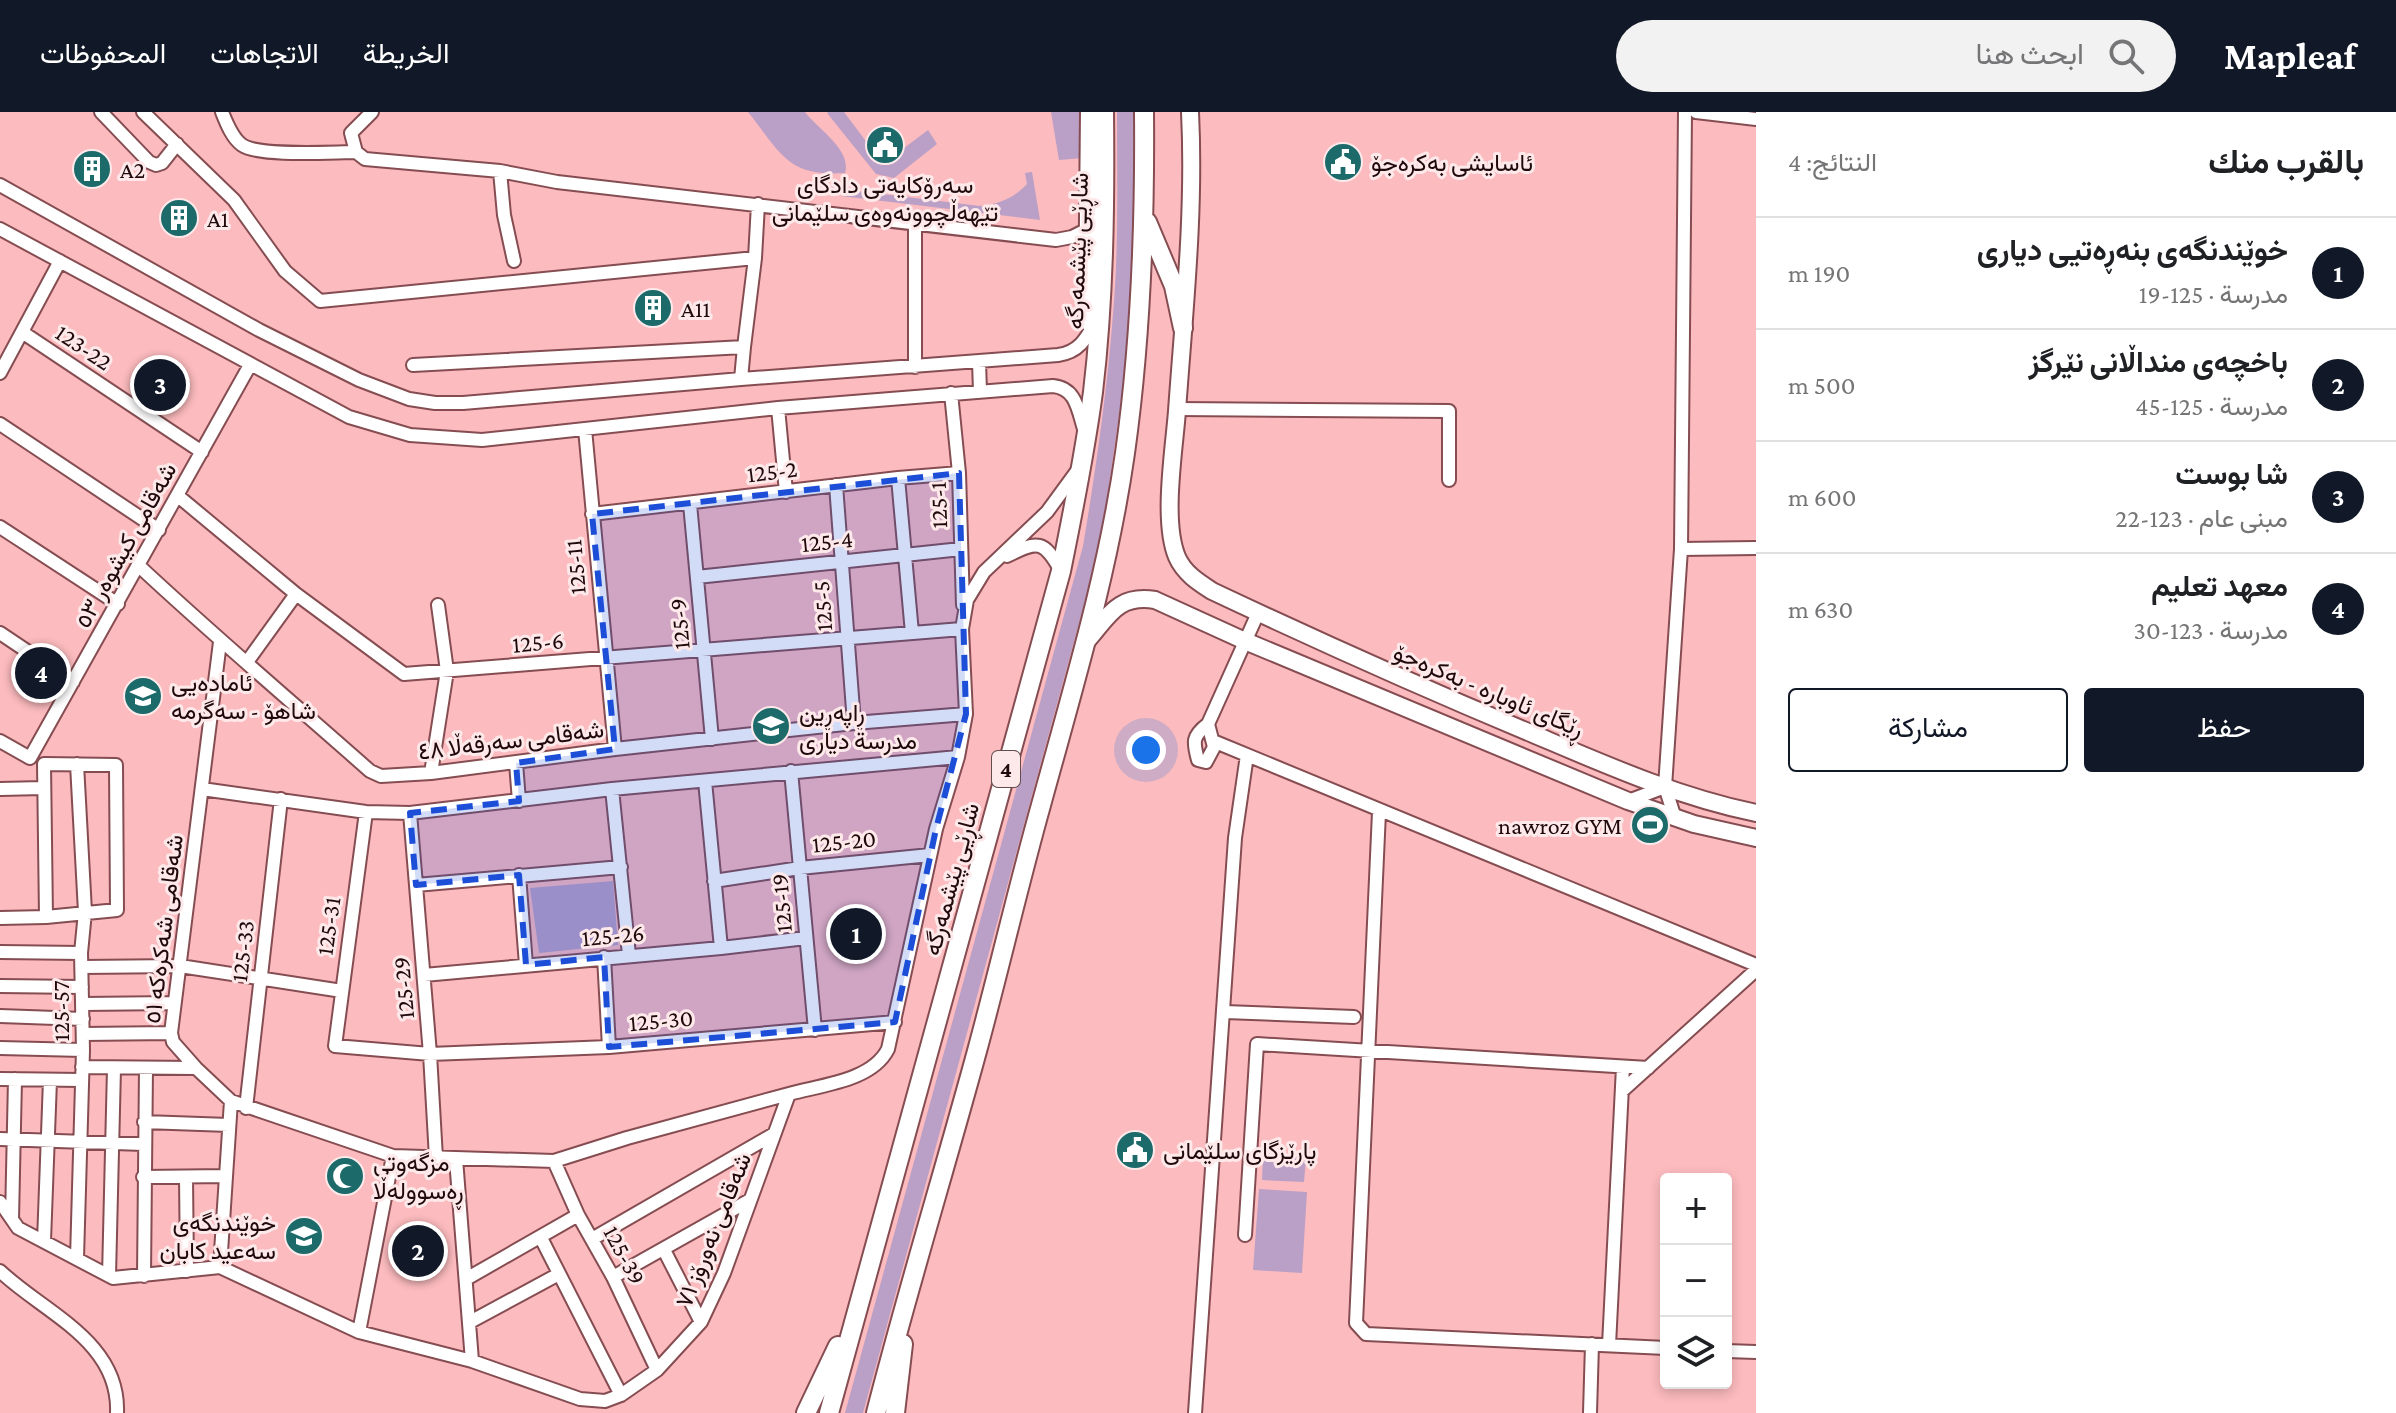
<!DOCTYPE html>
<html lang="ar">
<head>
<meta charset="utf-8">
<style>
	body { margin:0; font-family:"Crimson Pro",Vazirmatn,serif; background:#f2f2f2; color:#202124; direction:rtl }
	.controls { position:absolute; right:24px; bottom:24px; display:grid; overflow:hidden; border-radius:8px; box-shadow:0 4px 12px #0003 }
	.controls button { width:72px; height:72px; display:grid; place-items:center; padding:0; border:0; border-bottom:2px solid #e0e0e0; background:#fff; color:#202124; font:40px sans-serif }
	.you { position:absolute; left:1146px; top:638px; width:28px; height:28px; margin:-20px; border:6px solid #fff; border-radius:50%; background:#1a73e8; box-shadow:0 0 0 12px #1a73e833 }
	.badge { display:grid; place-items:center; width:52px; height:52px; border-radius:50%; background:#111827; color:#fff; font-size:26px; font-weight:700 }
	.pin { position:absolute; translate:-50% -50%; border:4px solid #fff; box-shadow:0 2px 8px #0006 }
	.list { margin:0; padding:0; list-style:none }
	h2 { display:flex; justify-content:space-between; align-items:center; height:104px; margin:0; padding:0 32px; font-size:34px }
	h2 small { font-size:26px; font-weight:400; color:#757577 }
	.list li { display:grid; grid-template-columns:52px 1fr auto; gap:24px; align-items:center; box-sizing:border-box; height:112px; padding:0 32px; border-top:2px solid #e0e0e0 }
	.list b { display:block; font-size:30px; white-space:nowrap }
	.list p { margin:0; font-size:26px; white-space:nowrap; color:#757577 }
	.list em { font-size:26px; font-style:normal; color:#757577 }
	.actions { display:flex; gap:16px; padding:24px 32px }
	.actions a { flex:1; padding:18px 0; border:2px solid #111827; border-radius:8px; text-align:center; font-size:28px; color:#111827 }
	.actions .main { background:#111827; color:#fff }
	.icon { flex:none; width:44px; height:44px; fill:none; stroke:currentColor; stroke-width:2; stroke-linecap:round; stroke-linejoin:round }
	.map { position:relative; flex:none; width:1756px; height:1301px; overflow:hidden; direction:ltr }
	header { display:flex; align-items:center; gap:48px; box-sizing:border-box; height:112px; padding:0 40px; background:#111827; color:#fff }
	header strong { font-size:38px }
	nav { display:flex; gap:44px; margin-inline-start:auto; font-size:28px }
	.search { width:560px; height:72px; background:#f2f2f2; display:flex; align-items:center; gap:20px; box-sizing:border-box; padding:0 28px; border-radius:44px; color:#757577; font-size:30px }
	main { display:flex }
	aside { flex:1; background:#fff }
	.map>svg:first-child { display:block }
	.green { fill:#ba9fc6 }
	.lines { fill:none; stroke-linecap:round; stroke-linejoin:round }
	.minor-casing { stroke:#854d51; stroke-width:16 }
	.major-casing { stroke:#854d51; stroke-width:20 }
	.highway-casing { stroke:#854d51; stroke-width:22 }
	.minor { stroke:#fff; stroke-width:12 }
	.major { stroke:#fff; stroke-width:16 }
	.highway { stroke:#fff; stroke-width:18 }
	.marked { fill:#1d4ed8; fill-opacity:0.2; stroke:#1d4ed8; stroke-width:6; stroke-dasharray:16 10; stroke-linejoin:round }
	.labels { text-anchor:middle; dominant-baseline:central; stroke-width:6; stroke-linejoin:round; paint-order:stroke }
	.shield { fill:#fee9ea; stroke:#624c4e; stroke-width:2 }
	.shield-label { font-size:22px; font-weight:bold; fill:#1f090b }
	.poi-label { font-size:24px; fill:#1f090b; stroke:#fee9ea; text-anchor:start }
	.street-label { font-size:24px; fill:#1f090b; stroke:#fee9ea }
</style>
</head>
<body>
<header>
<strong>Mapleaf</strong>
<div class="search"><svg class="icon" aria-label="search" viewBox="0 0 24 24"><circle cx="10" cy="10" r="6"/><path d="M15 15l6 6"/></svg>ابحث هنا</div>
<nav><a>الخريطة</a><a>الاتجاهات</a><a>المحفوظات</a></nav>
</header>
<main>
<aside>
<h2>بالقرب منك<small>النتائج: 4</small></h2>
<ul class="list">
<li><span class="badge">1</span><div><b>خوێندنگەی بنەڕەتیی دیاری</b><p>مدرسة · 125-19</p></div><em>190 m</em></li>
<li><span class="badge">2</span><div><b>باخچەی منداڵانی نێرگز</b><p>مدرسة · 125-45</p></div><em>500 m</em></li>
<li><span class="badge">3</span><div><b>شا بوست</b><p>مبنى عام · 123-22</p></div><em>600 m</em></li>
<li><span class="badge">4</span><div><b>معهد تعليم</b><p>مدرسة · 123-30</p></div><em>630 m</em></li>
</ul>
<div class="actions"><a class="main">حفظ</a><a>مشاركة</a></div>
</aside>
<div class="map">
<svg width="1756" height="1301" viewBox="0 0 1756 1301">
	<rect width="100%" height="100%" fill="#fcbbbe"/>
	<path class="green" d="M 748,0 L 805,0 C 818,17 852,38 845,61 C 787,65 781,41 748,0 Z
		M 829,0 L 844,0 L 883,52 L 928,18 L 937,32 L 894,66 L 876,62 L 827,1 Z
		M 1051,0 L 1080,0 L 1084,46 L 1059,48 Z
		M 1117,0 L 1135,0 L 1132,160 L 1123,274 L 1101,431 L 863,1301 L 845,1301 L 1083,434 C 1096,357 1107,280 1113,202 C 1119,135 1117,67 1117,0 Z
		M 1032,60 L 1040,108 L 841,84 L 846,79 L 857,79 L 980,94 C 999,92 1014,86 1027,72 L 1025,61 Z
		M 613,769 L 618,833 L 539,841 L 530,776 Z
		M 1263,1044 L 1306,1046 L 1304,1070 L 1262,1068 Z
		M 1259,1077 L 1307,1080 L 1302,1161 L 1253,1158 Z"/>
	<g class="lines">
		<defs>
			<path id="minor" d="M 101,0 L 149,50 L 156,53 L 162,51 L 177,32
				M 143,0 L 234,88 L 285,159 L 320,189 L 755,146
				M 222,0 C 226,10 232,26 242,33 C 259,45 332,40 356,40
				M 372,0 L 351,21 L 356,40 L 365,47 L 500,59
				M 1696,0 L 1756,7
				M 0,73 L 259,218 L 359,268 L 409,287 L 435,291 L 463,291 L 741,267 L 1058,243 C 1079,240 1086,227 1096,209
				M 915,111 L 915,255
				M 0,117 L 349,305 L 410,323 L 482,328 L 778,296 L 1053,274 C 1076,276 1078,298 1084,317
				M 514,149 L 504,103 L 500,59 L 557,70 L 1056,128 L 1072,125 L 1090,116
				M 22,220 L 202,340
				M 744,235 L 755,146 L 758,92
				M 979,250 L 980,279
				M 413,253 L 744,235 L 741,267
				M 0,261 L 60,149
				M 951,281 L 959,361 L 963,493
				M 778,296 L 786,380
				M 1177,297 L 1449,299 L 1449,368
				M 0,312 L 159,418
				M 585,317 L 615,637
				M 898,366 L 912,521
				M 836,373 L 854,611
				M 178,384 L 296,482 L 404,562 L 962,517
				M 690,392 L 712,627
				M 592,402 L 898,366 L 959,361
				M 0,415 L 118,492
				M 1681,437 L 1756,436
				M 1007,444 C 1038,428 1044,428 1061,459
				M 139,454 C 214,524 293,591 370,659 L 381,664 L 431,661 L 615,637 L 854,611 L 966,602
				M 697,465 L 961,437
				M 0,521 L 73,570
				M 220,530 L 171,921 L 173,930 L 196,956 L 231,989 L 393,1044 L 554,1049 L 627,1026 L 789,982
				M 247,550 L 296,482
				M 1208,612 L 1214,635 L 1206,650 L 1198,648 C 1193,630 1192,624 1208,612 L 1258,501
				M 0,629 L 30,646 L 250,253
				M 1213,629 L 1756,853
				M 516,651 L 519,689
				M 44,652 L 46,805
				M 791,659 L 815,918
				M 431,661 L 447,559 L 438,493
				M 705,669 L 721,836
				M 0,677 L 43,676
				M 202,677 L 366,700 L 410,701 L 612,677 L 958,645
				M 612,677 L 629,843
				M 1628,689 L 1665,675
				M 366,700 L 335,934 L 430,942 L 609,935 L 895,910
				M 1379,700 L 1356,1211 L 1366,1222 L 1666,1236
				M 410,701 L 430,942 L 436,1046
				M 1675,706 L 1665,675 L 1681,437 L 1685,0
				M 519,763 L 526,853
				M 714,769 L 800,756 L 930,743
				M 416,773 L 621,755
				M 0,806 L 46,805 L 117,798 L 116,653 L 44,652
				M 0,840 L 81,841
				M 604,845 L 609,935
				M 82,855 L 180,854 L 342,879
				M 424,863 L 721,836 L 806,826
				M 0,874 L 82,875
				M 83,892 L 173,891
				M 1225,900 L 1354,905
				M 0,904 L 83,907
				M 83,922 L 171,921
				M 0,936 L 83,938
				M 82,955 L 196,956
				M 0,967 L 82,968
				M 1622,979 L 1756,858
				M 246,996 L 281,687
				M 144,1010 L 229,1013
				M 0,1027 L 143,1032
				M 456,1047 L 472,1249
				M 554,1049 L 578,1103 L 613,1165 L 657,1258
				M 143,1065 L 226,1064
				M 186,1065 L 187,1159
				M 0,1090 L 18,1116 L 113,1166 L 220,1155 L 359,1220 L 472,1249 L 580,1287 L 605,1289 L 621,1283 L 657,1258 L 701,1210 L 724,1161 L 789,982 C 821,973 872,969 888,937 L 936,717 L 958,645 L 966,602 L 962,517 L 967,488 L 984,460 L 1047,400 L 1077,359
				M 12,1107 L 15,967
				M 1245,1123 L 1257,932 L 1648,956
				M 541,1126 L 621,1283
				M 592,1127 L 774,1022
				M 44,1129 L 50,968
				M 664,1138 L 701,1210
				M 77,1146 L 83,938 L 81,841 L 85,800 L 77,652
				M 220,1155 L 231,989
				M 0,1159 C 44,1201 120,1229 117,1301
				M 109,1164 L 114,956
				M 144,1164 L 146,956
				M 613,1165 L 750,1088
				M 466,1167 L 578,1103
				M 470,1210 L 559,1162
				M 359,1220 L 393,1044
				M 1609,1233 L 1623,955
				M 1726,1239 L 1756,1240
				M 1195,1301 L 1235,726 L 1247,643
				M 1590,1301 L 1592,1232"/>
			<path id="major" d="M 1190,0 C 1195,100 1184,200 1177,299 C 1174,339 1162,409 1177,445 C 1184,461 1198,470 1212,479 C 1318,529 1425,577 1533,622 C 1606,653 1678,685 1756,701
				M 1086,530 C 1108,506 1116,482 1155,488 L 1245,529 L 1628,689 L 1694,712 L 1756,726"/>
			<path id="highway" d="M 1147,110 L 1174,174 L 1183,216
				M 1088,209 L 1090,0
				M 806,1301 L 838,1234
				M 829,1301 L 1061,459 C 1073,400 1085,340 1093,280 C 1104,187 1105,94 1104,0
				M 876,1301 C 907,1180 944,1060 977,939 C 999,858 1018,775 1041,693 C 1073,576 1108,461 1125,341 C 1141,228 1145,114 1144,0
				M 895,1301 L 903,1232"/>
		</defs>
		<use href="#minor" class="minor-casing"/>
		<use href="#major" class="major-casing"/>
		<use href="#highway" class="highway-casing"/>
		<use href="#minor" class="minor"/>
		<use href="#major" class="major"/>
		<use href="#highway" class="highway"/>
	</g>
	<path class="marked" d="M 959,361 L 966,602 L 936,717 L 895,910 L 609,935 L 604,845 L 526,853 L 519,763 L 416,773 L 410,701 L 519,689 L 516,651 L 615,637 L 592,402 Z"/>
	<defs>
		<symbol id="civic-disc" viewBox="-11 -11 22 22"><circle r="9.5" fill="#1d6a6b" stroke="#fee9ea"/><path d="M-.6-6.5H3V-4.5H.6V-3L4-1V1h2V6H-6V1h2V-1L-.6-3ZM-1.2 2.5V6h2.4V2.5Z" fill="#fff"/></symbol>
		<symbol id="building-disc" viewBox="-11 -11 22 22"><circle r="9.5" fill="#1d6a6b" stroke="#fee9ea"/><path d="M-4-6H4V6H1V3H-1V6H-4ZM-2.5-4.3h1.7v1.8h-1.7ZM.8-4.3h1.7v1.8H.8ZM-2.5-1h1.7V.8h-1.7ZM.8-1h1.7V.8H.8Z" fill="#fff"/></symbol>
		<symbol id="school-disc" viewBox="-11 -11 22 22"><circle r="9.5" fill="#1d6a6b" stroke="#fee9ea"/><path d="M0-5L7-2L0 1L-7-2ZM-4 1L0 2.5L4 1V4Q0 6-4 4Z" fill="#fff"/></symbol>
		<symbol id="stadium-disc" viewBox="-11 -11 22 22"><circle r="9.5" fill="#1d6a6b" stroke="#fee9ea"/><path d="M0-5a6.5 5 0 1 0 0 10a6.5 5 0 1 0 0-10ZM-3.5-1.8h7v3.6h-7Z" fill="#fff"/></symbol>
		<symbol id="mosque-disc" viewBox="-11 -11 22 22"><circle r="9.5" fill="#1d6a6b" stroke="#fee9ea"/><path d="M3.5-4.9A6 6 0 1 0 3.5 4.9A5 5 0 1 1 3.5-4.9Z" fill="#fff"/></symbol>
	</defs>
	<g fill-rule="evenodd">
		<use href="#civic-disc" x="863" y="11" width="44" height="44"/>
		<use href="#civic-disc" x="1321" y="28" width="44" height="44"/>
		<use href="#building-disc" x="70" y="35" width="44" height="44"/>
		<use href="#building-disc" x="157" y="84" width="44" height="44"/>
		<use href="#building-disc" x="631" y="174" width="44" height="44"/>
		<use href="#school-disc" x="121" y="562" width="44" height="44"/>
		<use href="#school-disc" x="749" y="592" width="44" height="44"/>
		<use href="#stadium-disc" x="1628" y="691" width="44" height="44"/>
		<use href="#civic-disc" x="1113" y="1016" width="44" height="44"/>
		<use href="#mosque-disc" x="323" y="1042" width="44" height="44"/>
		<use href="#school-disc" x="282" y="1102" width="44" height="44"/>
	</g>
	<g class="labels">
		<rect class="shield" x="992" y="639" width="28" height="36" rx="6"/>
		<g class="shield-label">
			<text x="1006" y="657">4</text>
		</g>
		<g class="poi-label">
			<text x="1371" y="50">ئاسایشی بەکرەجۆ</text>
			<text x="120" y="57">A2</text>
			<text x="885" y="72" text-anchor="middle">سەرۆکایەتی دادگای<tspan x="885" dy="28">تێهەڵچوونەوەی سلێمانی</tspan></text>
			<text x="207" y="106">A1</text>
			<text x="681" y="196">A11</text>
			<text x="171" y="570">ئامادەیی<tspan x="171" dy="28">شاهۆ - سەگرمە</tspan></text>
			<text x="799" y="600">ڕاپەڕین<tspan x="799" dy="28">مدرسة ديارى</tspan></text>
			<text x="1622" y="713" text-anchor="end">nawroz GYM</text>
			<text x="1163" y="1038">پارێزگای سلێمانی</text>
			<text x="373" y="1050">مزگەوتی<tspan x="373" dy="28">ڕەسوولەڵا</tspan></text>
			<text x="276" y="1110" text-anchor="end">خوێندنگەی<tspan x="276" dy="28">سەعید کابان</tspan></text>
		</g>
		<g class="street-label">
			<text transform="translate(1077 139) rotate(-88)">شاڕێی پێشمەرگە</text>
			<text transform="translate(84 235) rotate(34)">123-22</text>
			<text transform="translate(772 359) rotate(-7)">125-2</text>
			<text transform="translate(938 393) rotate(-92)">125-1</text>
			<text transform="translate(827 429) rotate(-6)">125-4</text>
			<text transform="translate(125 433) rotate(-61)">شەقامی کیشوەر ٥٣</text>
			<text transform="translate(575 455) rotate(-95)">125-11</text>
			<text transform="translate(822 494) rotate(-94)">125-5</text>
			<text transform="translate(679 512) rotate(-95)">125-9</text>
			<text transform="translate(538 530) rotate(-5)">125-6</text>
			<text transform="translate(1489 578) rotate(23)">ڕێگای ئاوبارە - بەکرەجۆ</text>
			<text transform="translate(511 628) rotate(-7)">شەقامی سەرقەڵا ٤٨</text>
			<text transform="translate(844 729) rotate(-6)">125-20</text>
			<text transform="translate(951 767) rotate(-75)">شاڕێی پێشمەرگە</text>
			<text transform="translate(781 791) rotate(-95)">125-19</text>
			<text transform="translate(328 814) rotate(-82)">125-31</text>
			<text transform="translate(163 817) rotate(-83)">شەقامی شەکرەکە ٥١</text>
			<text transform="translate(613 823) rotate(-5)">125-26</text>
			<text transform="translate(242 839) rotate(-83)">125-33</text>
			<text transform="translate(403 876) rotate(-95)">125-29</text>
			<text transform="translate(60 899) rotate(-90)">125-57</text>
			<text transform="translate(661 908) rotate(-5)">125-30</text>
			<text transform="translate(713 1118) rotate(-68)">شەقامی نەورۆز ٧١</text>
			<text transform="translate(625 1143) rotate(62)">125-39</text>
		</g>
	</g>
</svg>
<div class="controls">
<button>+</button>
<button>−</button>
<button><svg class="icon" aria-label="layers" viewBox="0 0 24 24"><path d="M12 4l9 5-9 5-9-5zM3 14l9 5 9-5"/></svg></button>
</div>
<div class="you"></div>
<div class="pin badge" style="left:856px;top:822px">1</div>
<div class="pin badge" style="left:418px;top:1139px">2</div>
<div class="pin badge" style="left:160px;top:273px">3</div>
<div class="pin badge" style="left:41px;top:561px">4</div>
</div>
</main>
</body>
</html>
